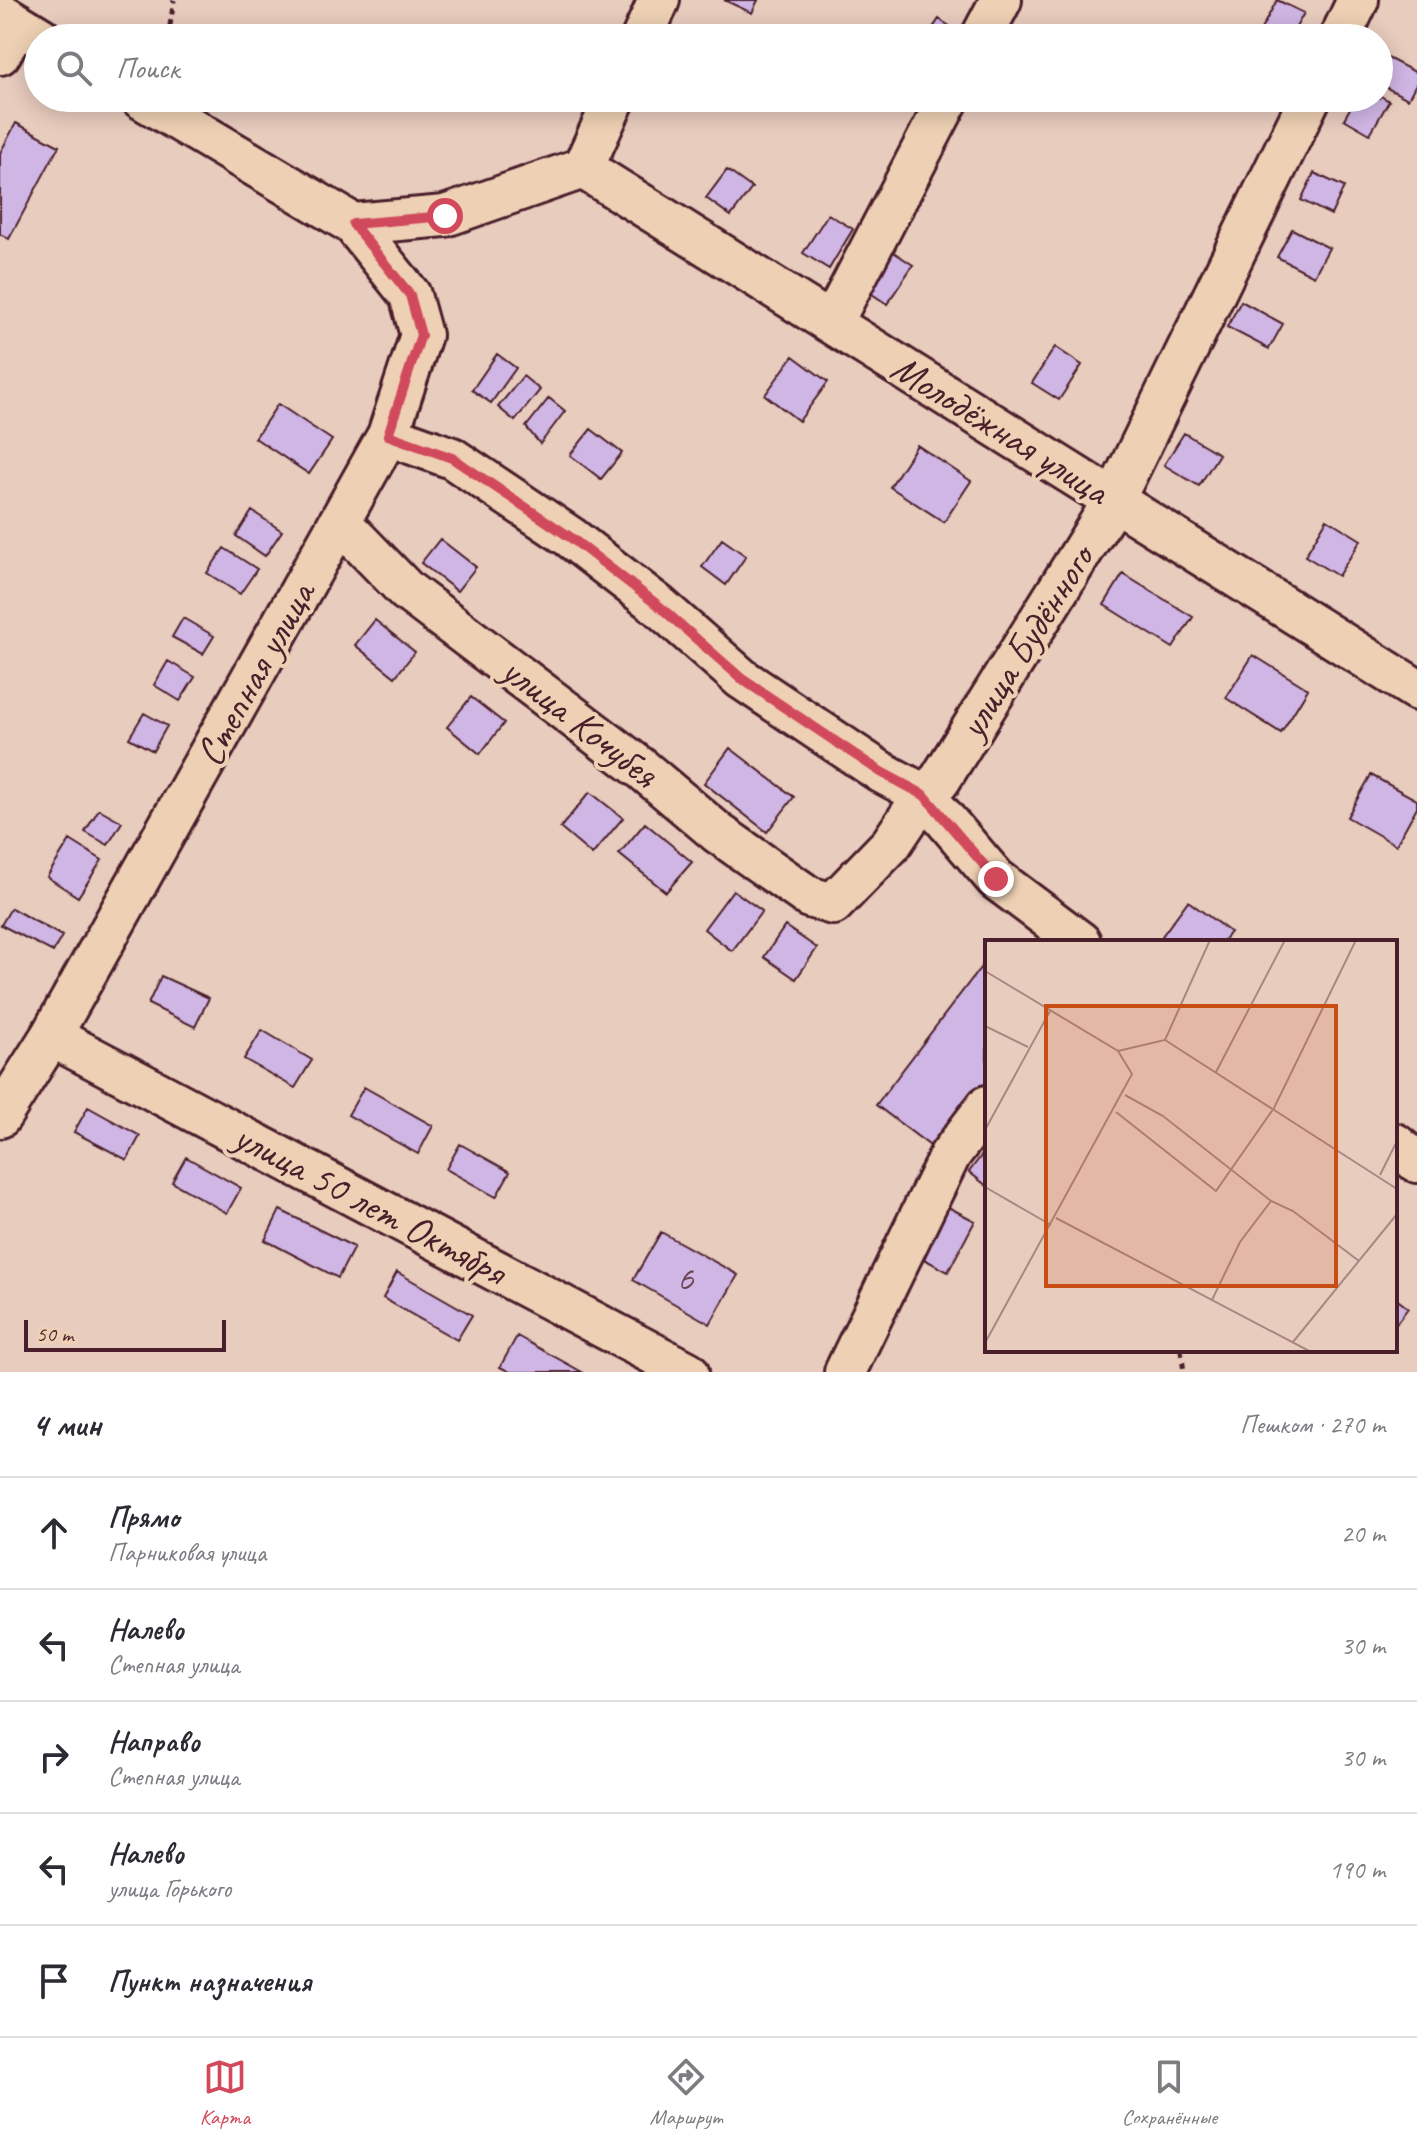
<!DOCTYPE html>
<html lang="ru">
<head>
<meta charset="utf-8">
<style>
	body { margin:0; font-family:Caveat,sans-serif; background:#f2f2f3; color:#2b2b33 }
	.scale { position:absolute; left:24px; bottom:20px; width:202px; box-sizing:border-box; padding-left:8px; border:4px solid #4a1f2b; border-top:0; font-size:22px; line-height:28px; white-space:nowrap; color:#4a1f2b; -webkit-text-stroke:6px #eed1b4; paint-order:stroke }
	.stop { position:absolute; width:24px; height:24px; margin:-18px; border:6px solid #d1495b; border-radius:50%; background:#fff }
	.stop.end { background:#d1495b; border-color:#fff; box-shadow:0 2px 8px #0008 }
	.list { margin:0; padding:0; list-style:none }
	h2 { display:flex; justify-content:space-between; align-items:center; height:104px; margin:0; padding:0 32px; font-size:34px }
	h2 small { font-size:26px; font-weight:400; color:#7c7c81 }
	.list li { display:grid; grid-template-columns:52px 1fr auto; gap:24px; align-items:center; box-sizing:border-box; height:112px; padding:0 32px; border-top:2px solid #e1e1e2 }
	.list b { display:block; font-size:30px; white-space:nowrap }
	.list p { margin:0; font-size:26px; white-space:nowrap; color:#7c7c81 }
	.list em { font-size:26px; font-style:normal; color:#7c7c81 }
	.icon { flex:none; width:44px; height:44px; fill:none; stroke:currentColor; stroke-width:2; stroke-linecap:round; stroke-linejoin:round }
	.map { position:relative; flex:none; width:1417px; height:1372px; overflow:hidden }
	.search { position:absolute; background:#fff; box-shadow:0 4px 20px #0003; left:24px; right:24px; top:24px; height:88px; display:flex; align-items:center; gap:20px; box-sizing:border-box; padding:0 28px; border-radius:44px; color:#7c7c81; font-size:30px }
	.sheet { height:664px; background:#fff }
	nav { display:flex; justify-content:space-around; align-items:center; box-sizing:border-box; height:112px; border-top:2px solid #e1e1e2; background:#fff; font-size:22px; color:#7c7c81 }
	nav a { display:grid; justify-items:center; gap:4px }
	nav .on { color:#d1495b }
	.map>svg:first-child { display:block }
	.building { fill:#d0b6e4; stroke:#4a1f2b; stroke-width:2 }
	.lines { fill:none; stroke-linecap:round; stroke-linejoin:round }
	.minor-casing { stroke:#4a1f2b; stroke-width:46 }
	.path { stroke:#4a1f2b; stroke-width:5; stroke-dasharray:6 6; stroke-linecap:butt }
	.minor { stroke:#eed1b4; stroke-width:40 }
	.route { stroke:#d1495b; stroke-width:10 }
	.labels { text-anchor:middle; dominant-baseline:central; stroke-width:8; stroke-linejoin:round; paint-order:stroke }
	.number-label { font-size:36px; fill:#6c4559 }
	.street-label { font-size:40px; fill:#4a1f2b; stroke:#eed1b4 }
	.inset-road { fill:none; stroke:#a98783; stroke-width:2 }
	.view { fill:#c84d12; fill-opacity:0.15; stroke:#c84d12; stroke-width:4 }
	.inset-edge { fill:none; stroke:#4a1f2b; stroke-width:4 }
</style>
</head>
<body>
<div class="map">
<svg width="1417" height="1372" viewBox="0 0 1417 1372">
	<rect width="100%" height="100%" fill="#e8ccbe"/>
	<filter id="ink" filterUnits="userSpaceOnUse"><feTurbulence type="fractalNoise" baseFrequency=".0125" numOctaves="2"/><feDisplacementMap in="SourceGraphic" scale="16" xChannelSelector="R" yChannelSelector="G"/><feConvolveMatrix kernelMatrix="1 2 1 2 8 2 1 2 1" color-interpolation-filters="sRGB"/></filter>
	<g filter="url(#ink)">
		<path class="building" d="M 724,0 L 758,0 L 752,13 Z
			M 1277,0 L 1304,13 L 1290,38 L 1270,38 L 1259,33 Z
			M 939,19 L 957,31 L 952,38 L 926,38 Z
			M 1380,54 L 1417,73 L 1417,82 L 1408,99 L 1379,84 Z
			M 1379,95 L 1389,101 L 1370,134 L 1344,119 L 1356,98 L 1379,98 Z
			M 16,123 L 59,146 L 9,239 L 0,234 L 0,153 Z
			M 727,170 L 752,188 L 731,216 L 706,198 Z
			M 1314,173 L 1344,187 L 1331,215 L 1301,200 Z
			M 828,214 L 853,229 L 829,269 L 803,253 Z
			M 1292,229 L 1329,248 L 1314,276 L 1277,257 Z
			M 892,251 L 913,265 L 887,304 L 866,290 Z
			M 1241,301 L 1283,324 L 1269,349 L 1227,327 Z
			M 1055,347 L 1082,365 L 1059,400 L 1032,383 Z
			M 497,354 L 516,368 L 491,403 L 472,390 Z
			M 793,356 L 828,382 L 799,421 L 765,395 Z
			M 523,376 L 540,390 L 515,421 L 498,407 Z
			M 549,398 L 565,411 L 540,444 L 526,427 Z
			M 278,404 L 332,440 L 309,474 L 255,438 Z
			M 591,429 L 622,453 L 601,479 L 570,455 Z
			M 1184,433 L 1219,454 L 1199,486 L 1164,465 Z
			M 917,445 L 971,481 L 944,522 L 890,487 Z
			M 252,511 L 282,531 L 265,556 L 236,536 Z
			M 1327,519 L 1361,540 L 1338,576 L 1305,556 Z
			M 440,539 L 476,567 L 457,591 L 421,563 Z
			M 722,539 L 746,556 L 726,585 L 702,567 Z
			M 224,548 L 257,569 L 240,594 L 207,573 Z
			M 1123,574 L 1193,617 L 1173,648 L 1104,605 Z
			M 183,618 L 214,636 L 203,654 L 172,637 Z
			M 375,620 L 415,652 L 395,677 L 355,645 Z
			M 1253,655 L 1308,689 L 1281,733 L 1226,698 Z
			M 168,661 L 195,677 L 180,701 L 154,685 Z
			M 471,697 L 504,723 L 480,754 L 447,727 Z
			M 144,713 L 167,726 L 153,751 L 129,738 Z
			M 730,748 L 794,797 L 767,832 L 704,783 Z
			M 1371,775 L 1417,800 L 1417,807 L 1396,845 L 1347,817 Z
			M 590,792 L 623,818 L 592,855 L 560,828 Z
			M 99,809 L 122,822 L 108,845 L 85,832 Z
			M 645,823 L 692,862 L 666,892 L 619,854 Z
			M 70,840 L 102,860 L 78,897 L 47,877 Z
			M 733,890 L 762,911 L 732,951 L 704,929 Z
			M 1188,901 L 1230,932 L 1222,942 L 1170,942 L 1162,936 Z
			M 11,908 L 62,936 L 53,952 L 1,925 Z
			M 785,926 L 817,948 L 796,979 L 764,957 Z
			M 987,959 L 987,1084 L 937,1151 L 876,1105 Z
			M 161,976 L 209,998 L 195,1027 L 148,1004 Z
			M 262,1030 L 312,1060 L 295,1088 L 244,1059 Z
			M 364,1087 L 433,1126 L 418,1154 L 348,1115 Z
			M 88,1107 L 140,1136 L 127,1160 L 74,1132 Z
			M 460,1144 L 510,1172 L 496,1197 L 446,1169 Z
			M 987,1148 L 987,1186 L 969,1172 Z
			M 186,1157 L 241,1188 L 227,1213 L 172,1182 Z
			M 948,1207 L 975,1221 L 948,1272 L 922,1258 Z
			M 280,1210 L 354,1247 L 338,1278 L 265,1240 Z
			M 661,1232 L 738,1275 L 710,1324 L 633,1280 Z
			M 397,1272 L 472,1315 L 457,1340 L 383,1298 Z
			M 1395,1298 L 1408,1308 L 1395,1325 Z
			M 517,1336 L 582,1372 L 510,1372 L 500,1367 Z"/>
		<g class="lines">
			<defs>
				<path id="minor" d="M 0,13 L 41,38
					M 642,38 L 659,0
					M 981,38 L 1001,0
					M 1340,38 L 1358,0
					M 0,54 L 18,24
					M 583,168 L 1417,690
					M 353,224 L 445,216 L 583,168 L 615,98
					M 832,323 L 949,98
					M 388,435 L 452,458 L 570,537 L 659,606 L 742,679 L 881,772 L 924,795 L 996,879 L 1080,942
					M 340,522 L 407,591 L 642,769 L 718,833 L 809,897 L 833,904 L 891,844 L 924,795 L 940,780 L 1114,500 L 1310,98
					M 51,1036 L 688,1372
					M 0,1117 L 51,1036 L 388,435 L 421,335 L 410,295 L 353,224 L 141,98
					M 1395,1144 L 1417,1162
					M 845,1372 L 950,1155 L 987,1106"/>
			</defs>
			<use href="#minor" class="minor-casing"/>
			<path class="path" d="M 168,38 L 174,0
				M 1181,1350 L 1184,1372"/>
			<use href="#minor" class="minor"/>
		</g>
	</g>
	<g class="lines" filter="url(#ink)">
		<path class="route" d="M 445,216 L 353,224 L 410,295 L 421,335 L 388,435 L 452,458 L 570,537 L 659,606 L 742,679 L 881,772 L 924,795 L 996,879"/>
	</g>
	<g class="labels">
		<g class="number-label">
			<text x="685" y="1278">6</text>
		</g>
		<g class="street-label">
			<text transform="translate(1000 429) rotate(32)">Молодёжная улица</text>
			<text transform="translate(1026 642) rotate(-58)">улица Будённого</text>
			<text transform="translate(255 674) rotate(-61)">Степная улица</text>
			<text transform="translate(580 722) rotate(38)">улица Кочубея</text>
			<text transform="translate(370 1204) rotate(28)">улица 50 лет Октября</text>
		</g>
	</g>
	<g transform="translate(985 940)">
		<rect width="412" height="412" fill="#e8ccbe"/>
		<path class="inset-road" d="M 0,31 L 133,111 L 147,134 L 0,403M 0,86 L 43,107M 180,100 L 412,249M 133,111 L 180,100 L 225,0M 231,132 L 300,0M 140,155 L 178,176 L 286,261 L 308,271 L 374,321M 131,172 L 231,251 L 289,168 L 371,0M 0,190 L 65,71M 395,235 L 412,201M 0,247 L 66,285M 71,278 L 326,412M 227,360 L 255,302 L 286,261M 308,402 L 412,274"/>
		<path class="view" d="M 61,66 L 351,66 L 351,346 L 61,346 Z"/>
		<rect width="412" height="412" class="inset-edge"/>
	</g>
</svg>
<div class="scale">50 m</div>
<div class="stop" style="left:445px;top:216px"></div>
<div class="stop end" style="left:996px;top:879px"></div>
<div class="search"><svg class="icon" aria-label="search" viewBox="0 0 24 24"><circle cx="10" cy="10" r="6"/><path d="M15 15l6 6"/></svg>Поиск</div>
</div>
<section class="sheet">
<h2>4 мин<small>Пешком · 270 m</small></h2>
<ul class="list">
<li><svg class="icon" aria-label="ahead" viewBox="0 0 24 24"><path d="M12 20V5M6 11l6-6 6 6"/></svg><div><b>Прямо</b><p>Парниковая улица</p></div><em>20 m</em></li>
<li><svg class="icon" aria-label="left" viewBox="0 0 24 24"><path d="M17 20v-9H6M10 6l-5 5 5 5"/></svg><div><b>Налево</b><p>Степная улица</p></div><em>30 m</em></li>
<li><svg class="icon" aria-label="right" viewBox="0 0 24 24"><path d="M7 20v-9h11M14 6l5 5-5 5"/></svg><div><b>Направо</b><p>Степная улица</p></div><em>30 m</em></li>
<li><svg class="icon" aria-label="left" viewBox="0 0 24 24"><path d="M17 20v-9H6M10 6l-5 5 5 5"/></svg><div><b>Налево</b><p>улица Горького</p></div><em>190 m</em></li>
<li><svg class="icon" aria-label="arrive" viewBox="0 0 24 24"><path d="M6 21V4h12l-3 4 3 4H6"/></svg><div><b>Пункт назначения</b></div></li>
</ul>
</section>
<nav>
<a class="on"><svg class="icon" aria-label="map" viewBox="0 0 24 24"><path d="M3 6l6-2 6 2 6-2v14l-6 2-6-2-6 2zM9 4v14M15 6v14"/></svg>Карта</a>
<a><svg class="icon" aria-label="directions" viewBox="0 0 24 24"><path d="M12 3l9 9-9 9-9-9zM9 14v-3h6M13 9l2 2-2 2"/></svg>Маршрут</a>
<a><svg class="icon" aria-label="saved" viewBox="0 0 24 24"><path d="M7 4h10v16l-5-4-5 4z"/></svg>Сохранённые</a>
</nav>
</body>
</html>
